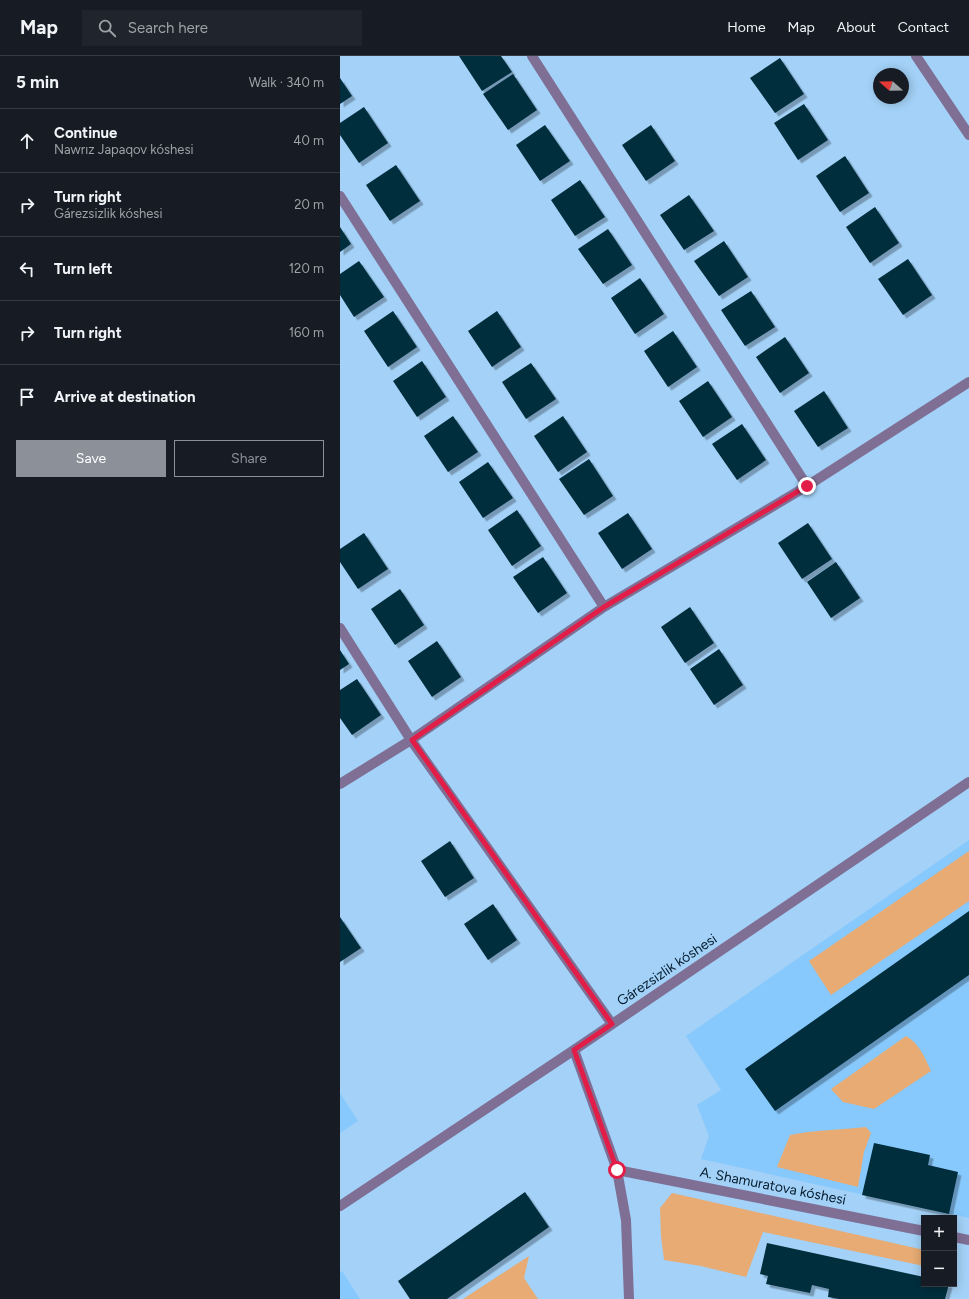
<!DOCTYPE html>
<html lang="en">
<head>
<meta charset="utf-8">
<style>
	body { margin:0; font-family:Figtree,sans-serif; background:#20242c; color:#f1f3f6 }
	.controls { position:absolute; right:12px; bottom:12px; display:grid; overflow:hidden; border-radius:0px; box-shadow:0 2px 10px #0003 }
	.controls button { width:36px; height:36px; display:grid; place-items:center; padding:0; border:0; border-bottom:1px solid #363941; background:#171b24; color:#f1f3f6; font:20px sans-serif }
	.compass { position:absolute; left:533px; top:12px; width:36px; height:36px; border-radius:50%; background:#171b24; box-shadow:0 2px 10px #0003; rotate:290deg }
	.stop { position:absolute; width:12px; height:12px; margin:-9px; border:3px solid #e11d48; border-radius:50%; background:#fff }
	.stop.end { background:#e11d48; border-color:#fff; box-shadow:0 1px 4px #0008 }
	.list { margin:0; padding:0; list-style:none }
	h2 { display:flex; justify-content:space-between; align-items:center; height:52px; margin:0; padding:0 16px; font-size:17px }
	h2 small { font-size:13px; font-weight:400; color:#9ea1a6 }
	.list li { display:grid; grid-template-columns:26px 1fr auto; gap:12px; align-items:center; box-sizing:border-box; height:64px; padding:0 16px; border-top:1px solid #363941 }
	.list b { display:block; font-size:15px; white-space:nowrap }
	.list p { margin:0; font-size:13px; white-space:nowrap; color:#9ea1a6 }
	.list em { font-size:13px; font-style:normal; color:#9ea1a6 }
	.actions { display:flex; gap:8px; padding:12px 16px }
	.actions a { flex:1; padding:9px 0; border:1px solid #8c9099; border-radius:0px; text-align:center; font-size:14px; color:#8c9099 }
	.actions .main { background:#8c9099; color:#fff }
	.icon { flex:none; width:22px; height:22px; fill:none; stroke:currentColor; stroke-width:2; stroke-linecap:round; stroke-linejoin:round }
	.map { position:relative; flex:none; width:629px; height:1243px; overflow:hidden }
	header { display:flex; align-items:center; gap:24px; box-sizing:border-box; height:56px; padding:0 20px; background:#171b24; border-bottom:1px solid #363941 }
	header strong { font-size:19px }
	nav { display:flex; gap:22px; margin-inline-start:auto; font-size:14px }
	.search { width:280px; height:36px; background:#20242c; display:flex; align-items:center; gap:10px; box-sizing:border-box; padding:0 14px; border-radius:0px; color:#9ea1a6; font-size:15px }
	main { display:flex }
	aside { flex:1; background:#171b24 }
	.map>svg:first-child { display:block }
	.built { fill:#87c9fd }
	.green { fill:#e7ab73 }
	.building { fill:#002e3c; filter:url(#shadow) }
	.lines { fill:none; stroke-linecap:round; stroke-linejoin:round }
	.minor { stroke:#7f6f95; stroke-width:10 }
	.route { stroke:#e11d48; stroke-width:5 }
	.labels { text-anchor:middle; dominant-baseline:central; stroke-width:4; stroke-linejoin:round; paint-order:stroke }
	.street-label { font-size:14px; fill:#041b2c; stroke:#a3d1f7 }
</style>
</head>
<body>
<header>
<strong>Map</strong>
<div class="search"><svg class="icon" aria-label="search" viewBox="0 0 24 24"><circle cx="10" cy="10" r="6"/><path d="M15 15l6 6"/></svg>Search here</div>
<nav><a>Home</a><a>Map</a><a>About</a><a>Contact</a></nav>
</header>
<main>
<aside>
<h2>5 min<small>Walk · 340 m</small></h2>
<ul class="list">
<li><svg class="icon" aria-label="ahead" viewBox="0 0 24 24"><path d="M12 20V5M6 11l6-6 6 6"/></svg><div><b>Continue</b><p>Nawrız Japaqov kóshesi</p></div><em>40 m</em></li>
<li><svg class="icon" aria-label="right" viewBox="0 0 24 24"><path d="M7 20v-9h11M14 6l5 5-5 5"/></svg><div><b>Turn right</b><p>Gárezsizlik kóshesi</p></div><em>20 m</em></li>
<li><svg class="icon" aria-label="left" viewBox="0 0 24 24"><path d="M17 20v-9H6M10 6l-5 5 5 5"/></svg><div><b>Turn left</b></div><em>120 m</em></li>
<li><svg class="icon" aria-label="right" viewBox="0 0 24 24"><path d="M7 20v-9h11M14 6l5 5-5 5"/></svg><div><b>Turn right</b></div><em>160 m</em></li>
<li><svg class="icon" aria-label="arrive" viewBox="0 0 24 24"><path d="M6 21V4h12l-3 4 3 4H6"/></svg><div><b>Arrive at destination</b></div></li>
</ul>
<div class="actions"><a class="main">Save</a><a>Share</a></div>
</aside>
<div class="map">
<svg width="629" height="1243" viewBox="0 0 629 1243">
	<defs>
		<filter id="shadow"><feDropShadow dx="3.5" dy="3.5" stdDeviation="0" flood-color="#0004"/></filter>
	</defs>
	<rect width="100%" height="100%" fill="#a3d1f7"/>
	<path class="built" d="M 629,784 L 629,1162 L 361,1103 L 369,1080 L 357,1049 L 381,1034 L 346,980 Z
		M 0,1037 L 18,1065 L 0,1077 Z
		M 2,1215 L 20,1243 L 0,1243 L 0,1216 Z"/>
	<path class="green" d="M 629,795 L 629,845 L 491,939 L 469,905 Z
		M 566,980 C 579,987 585,1002 591,1015 L 534,1053 L 503,1046 L 491,1033 Z
		M 526,1071 L 531,1077 L 524,1096 L 518,1131 L 437,1111 L 450,1079 C 475,1074 500,1074 526,1071 Z
		M 332,1137 L 584,1194 L 584,1210 L 423,1176 L 406,1221 L 361,1210 L 324,1204 L 321,1180 L 320,1152 Z
		M 189,1200 L 184,1222 L 198,1243 L 123,1243 Z"/>
	<path class="building" d="M 119,0 L 161,0 L 172,16 L 142,35 Z
		M 440,2 L 464,38 L 435,57 L 410,22 Z
		M 173,18 L 197,54 L 168,74 L 143,38 Z
		M 0,22 L 12,40 L 0,48 Z
		M 464,48 L 488,84 L 458,104 L 434,67 Z
		M 24,51 L 48,87 L 19,107 L 0,79 L 0,67 Z
		M 205,69 L 230,105 L 200,125 L 176,89 Z
		M 311,69 L 335,105 L 306,125 L 282,89 Z
		M 505,100 L 529,137 L 500,156 L 476,120 Z
		M 56,109 L 80,145 L 50,165 L 26,129 Z
		M 240,124 L 265,161 L 235,180 L 211,144 Z
		M 349,139 L 374,175 L 344,194 L 320,159 Z
		M 535,151 L 559,187 L 530,207 L 506,171 Z
		M 0,171 L 11,188 L 0,196 Z
		M 268,173 L 292,209 L 263,228 L 238,193 Z
		M 384,185 L 408,221 L 379,240 L 354,205 Z
		M 568,203 L 592,239 L 563,259 L 538,223 Z
		M 19,205 L 44,241 L 14,261 L 0,239 L 0,218 Z
		M 300,222 L 324,258 L 295,278 L 271,242 Z
		M 411,235 L 435,271 L 405,290 L 381,254 Z
		M 53,255 L 77,291 L 48,311 L 24,275 Z
		M 157,255 L 181,291 L 152,311 L 128,275 Z
		M 333,275 L 357,311 L 328,331 L 304,295 Z
		M 445,281 L 469,317 L 440,337 L 416,301 Z
		M 82,305 L 106,341 L 77,361 L 53,325 Z
		M 191,307 L 216,343 L 186,363 L 162,326 Z
		M 368,325 L 392,361 L 363,381 L 339,345 Z
		M 484,335 L 508,372 L 478,391 L 454,355 Z
		M 113,360 L 138,396 L 108,416 L 84,380 Z
		M 223,360 L 247,396 L 218,416 L 194,380 Z
		M 402,368 L 426,404 L 397,424 L 372,388 Z
		M 249,403 L 273,440 L 244,459 L 219,423 Z
		M 148,406 L 173,442 L 143,462 L 119,426 Z
		M 177,454 L 201,490 L 172,510 L 148,474 Z
		M 288,457 L 312,493 L 282,513 L 258,477 Z
		M 468,467 L 492,503 L 462,523 L 438,487 Z
		M 24,477 L 48,513 L 18,533 L 0,506 L 0,493 Z
		M 203,501 L 227,537 L 198,557 L 173,521 Z
		M 496,506 L 520,542 L 491,562 L 467,526 Z
		M 60,533 L 84,569 L 55,589 L 31,553 Z
		M 350,551 L 374,587 L 345,607 L 321,571 Z
		M 97,585 L 121,621 L 92,641 L 68,605 Z
		M 379,593 L 403,629 L 374,649 L 350,613 Z
		M 0,594 L 9,608 L 0,614 Z
		M 17,623 L 41,659 L 12,679 L 0,662 L 0,634 Z
		M 110,785 L 134,822 L 105,841 L 81,805 Z
		M 153,848 L 177,884 L 148,904 L 124,868 Z
		M 629,855 L 629,919 L 435,1055 L 405,1013 Z
		M 0,861 L 21,892 L 0,906 Z
		M 534,1087 L 590,1099 L 588,1109 L 618,1116 L 609,1158 L 522,1139 Z
		M 185,1136 L 209,1171 L 107,1243 L 70,1243 L 58,1225 Z
		M 427,1187 L 584,1221 L 584,1228 L 609,1228 L 605,1243 L 499,1243 L 488,1241 L 489,1233 L 472,1229 L 470,1237 L 426,1228 L 428,1220 L 420,1218 Z"/>
	<g class="lines">
		<path class="minor" d="M 192,0 L 467,430
			M 576,0 L 629,79
			M 0,140 L 264,551
			M 0,572 L 71,684 L 272,968
			M 0,728 L 71,684 L 264,551 L 467,430 L 629,326
			M 234,994 L 277,1114 L 286,1164 L 289,1243
			M 277,1114 L 584,1175
			M 0,1150 L 234,994 L 629,726
			M 614,1181 L 629,1184"/>
	</g>
	<g class="lines">
		<path class="route" d="M 277,1114 L 234,994 L 272,968 L 72,684 L 264,551 L 467,430"/>
	</g>
	<g class="labels">
		<g class="street-label">
			<text transform="translate(327 914) rotate(-34)">Gárezsizlik kóshesi</text>
			<text transform="translate(433 1130) rotate(11)">A. Shamuratova kóshesi</text>
		</g>
	</g>
</svg>
<div class="controls">
<button>+</button>
<button>−</button>
</div>
<svg class="compass" viewBox="-18 -18 36 36"><path d="M0-13l5 13h-10z" fill="#e53935"/><path d="M0 13l5-13h-10z" fill="#9ea1a6"/></svg>
<div class="stop" style="left:277px;top:1114px"></div>
<div class="stop end" style="left:467px;top:430px"></div>
</div>
</main>
</body>
</html>
